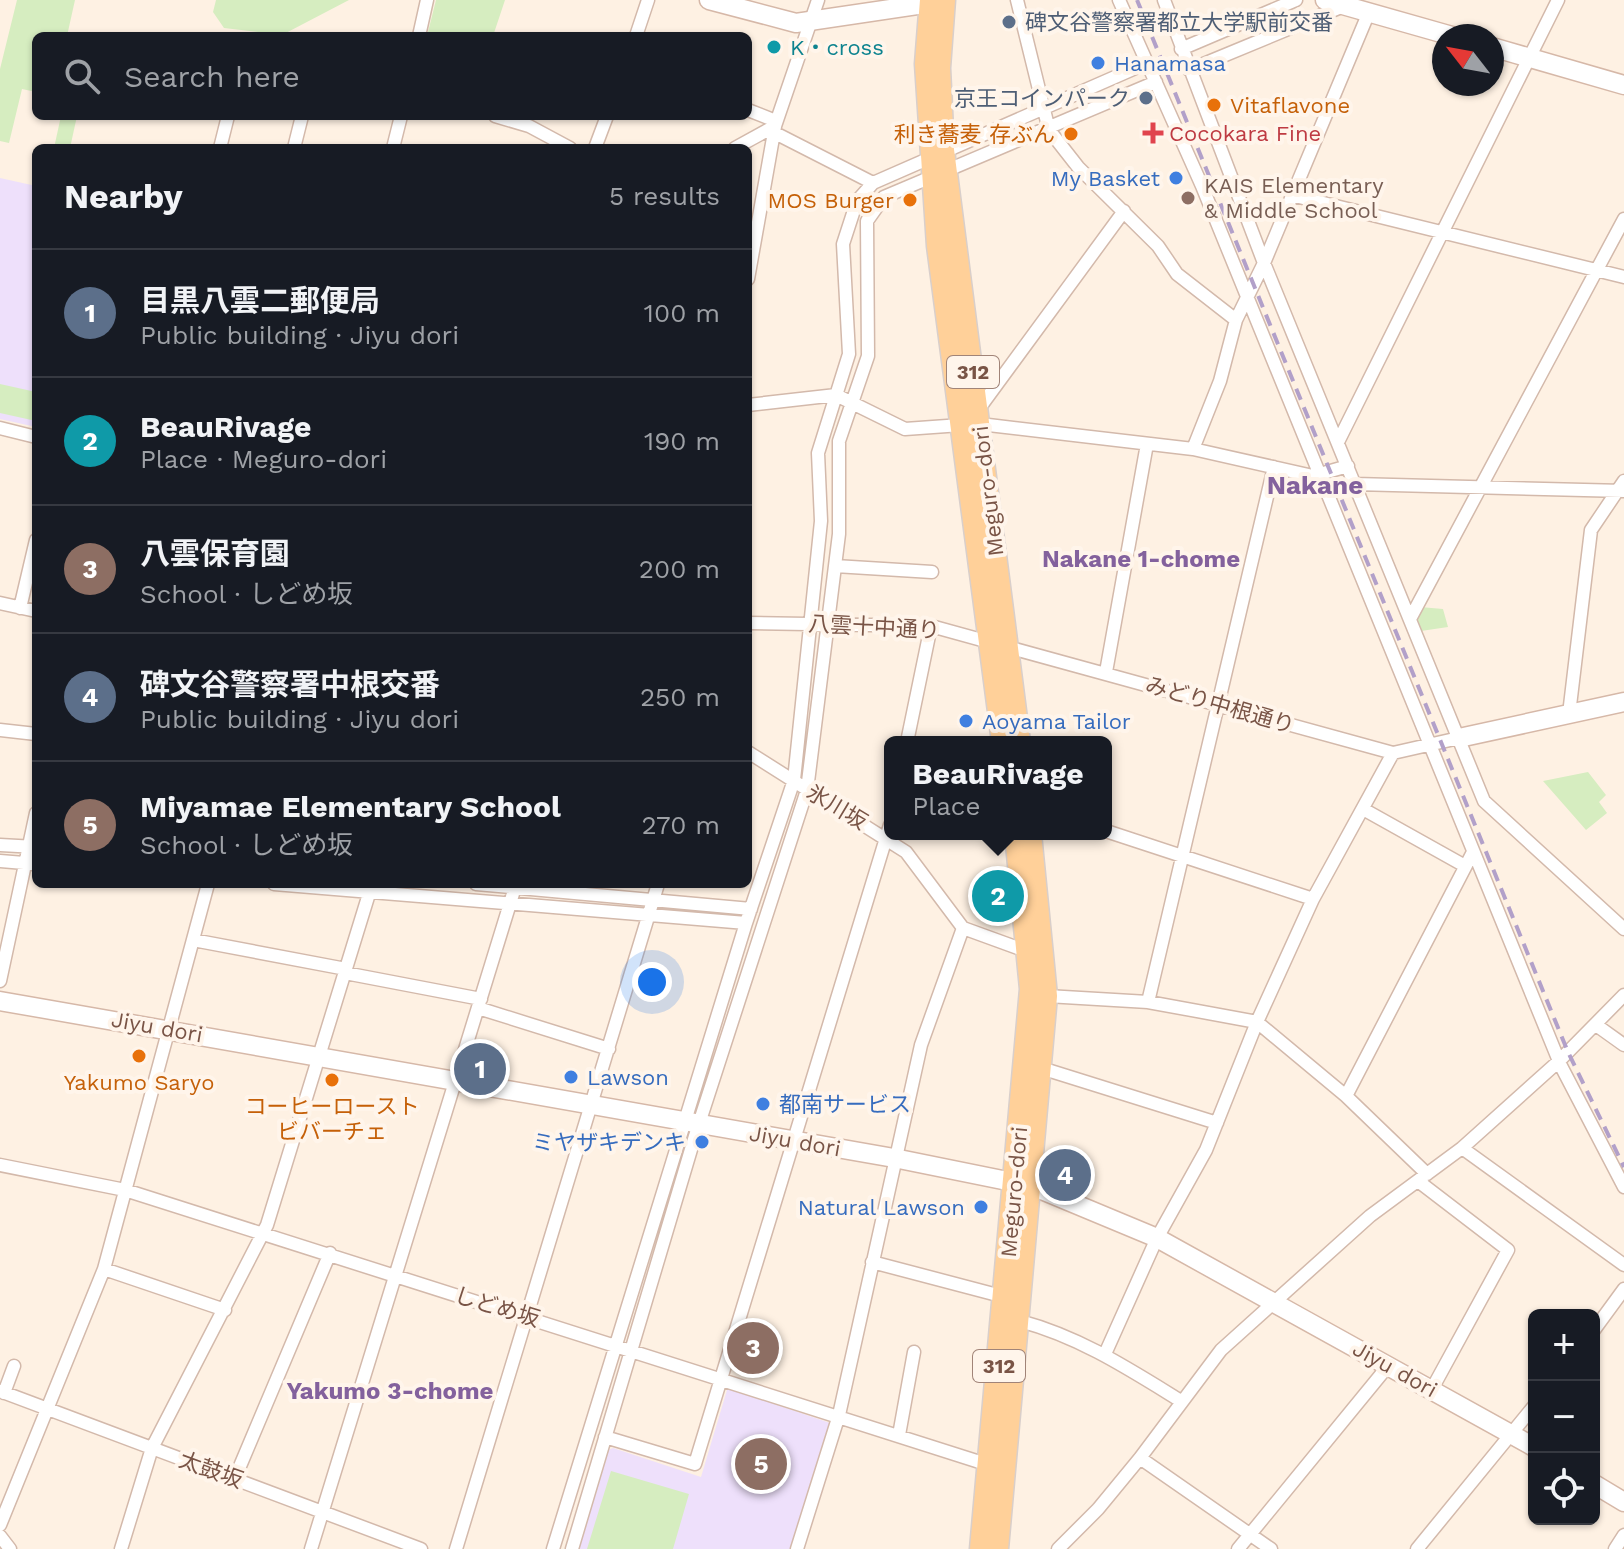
<!DOCTYPE html>
<html lang="en">
<head>
<meta charset="utf-8">
<style>
	body { margin:0; font-family:"Work Sans","Noto Sans JP",sans-serif; background:#20242c; color:#f1f3f6 }
	.controls { position:absolute; right:24px; bottom:24px; display:grid; overflow:hidden; border-radius:12px; box-shadow:0 2px 6px #0004 }
	.controls button { width:72px; height:72px; display:grid; place-items:center; padding:0; border:0; border-bottom:2px solid #363941; background:#171b24; color:#f1f3f6; font:40px sans-serif }
	.compass { position:absolute; left:1432px; top:24px; width:72px; height:72px; border-radius:50%; background:#171b24; box-shadow:0 2px 6px #0004; rotate:301deg }
	.you { position:absolute; left:652px; top:982px; width:28px; height:28px; margin:-20px; border:6px solid #fff; border-radius:50%; background:#1a73e8; box-shadow:0 0 0 12px #1a73e833 }
	.badge { display:grid; place-items:center; width:52px; height:52px; border-radius:50%; background:#1a73e8; color:#fff; font-size:26px; font-weight:700 }
	.pin { position:absolute; translate:-50% -50%; border:4px solid #fff; box-shadow:0 2px 8px #0006 }
	.popup { position:absolute; left:884px; top:736px; width:228px; height:104px; box-sizing:border-box; display:grid; place-content:center; border-radius:12px; background:#171b24; filter:drop-shadow(0 2px 6px #0005); font-size:26px; white-space:nowrap; color:#9ea1a6 }
	.popup b { font-size:30px; color:#f1f3f6 }
	.popup::after { content:''; position:absolute; left:50%; top:100%; margin-left:-16px; border:16px solid transparent; border-top-color:#171b24 }
	.list { margin:0; padding:0; list-style:none }
	h2 { display:flex; justify-content:space-between; align-items:center; height:104px; margin:0; padding:0 32px; font-size:34px }
	h2 small { font-size:26px; font-weight:400; color:#9ea1a6 }
	.list li { display:grid; grid-template-columns:52px 1fr auto; gap:24px; align-items:center; box-sizing:border-box; height:128px; padding:0 32px; border-top:2px solid #363941 }
	.list b { display:block; font-size:30px; white-space:nowrap }
	.list p { margin:0; font-size:26px; white-space:nowrap; color:#9ea1a6 }
	.list em { font-size:26px; font-style:normal; color:#9ea1a6 }
	.icon { flex:none; width:44px; height:44px; fill:none; stroke:currentColor; stroke-width:2; stroke-linecap:round; stroke-linejoin:round }
	.map { position:relative; flex:none; width:1624px; height:1549px; overflow:hidden }
	.search { position:absolute; background:#171b24; box-shadow:0 2px 6px #0004; left:32px; top:32px; width:720px; height:88px; display:flex; align-items:center; gap:20px; box-sizing:border-box; padding:0 28px; border-radius:12px; color:#9ea1a6; font-size:30px }
	.panel { position:absolute; background:#171b24; box-shadow:0 2px 6px #0004; left:32px; top:144px; width:720px; height:744px; border-radius:12px }
	.map>svg:first-child { display:block }
	.education { fill:#eee0fb }
	.green { fill:#d6edc0 }
	.lines { fill:none; stroke-linecap:round; stroke-linejoin:round }
	.street-casing { stroke:#d3b9ab; stroke-width:15 }
	.secondary-casing { stroke:#d6b8a8; stroke-width:21 }
	.primary-casing { stroke:#d9cfcb; stroke-width:23 }
	.street { stroke:#fff; stroke-width:12 }
	.secondary { stroke:#fff; stroke-width:18 }
	.primary { stroke:#ffd099; stroke-width:20 }
	.rail { stroke:#b2a0c9; stroke-width:4; stroke-dasharray:12 8; stroke-linecap:butt }
	.service-dot { fill:#5c6f8a; stroke:#fff5eb; stroke-width:3 }
	.culture-dot { fill:#0f9aa8; stroke:#fff5eb; stroke-width:3 }
	.shop-dot { fill:#3f7fe0; stroke:#fff5eb; stroke-width:3 }
	.food-dot { fill:#e8710a; stroke:#fff5eb; stroke-width:3 }
	.health-dot { fill:#e0444e; stroke:#fff5eb; stroke-width:3 }
	.education-dot { fill:#8d6e63; stroke:#fff5eb; stroke-width:3 }
	.labels { text-anchor:middle; dominant-baseline:central; stroke-width:8; stroke-linejoin:round; paint-order:stroke }
	.shield { fill:#fff5eb; stroke:#a18478; stroke-width:2 }
	.shield-label { font-size:20px; font-weight:bold; fill:#795446 }
	.service-label { font-size:22px; fill:#4e5e75; stroke:#fff5eb; text-anchor:start }
	.culture-label { font-size:22px; fill:#0d838f; stroke:#fff5eb; text-anchor:start }
	.shop-label { font-size:22px; fill:#366cbe; stroke:#fff5eb; text-anchor:start }
	.food-label { font-size:22px; fill:#c56008; stroke:#fff5eb; text-anchor:end }
	.health-label { font-size:22px; fill:#be3a42; stroke:#fff5eb; text-anchor:start }
	.education-label { font-size:22px; fill:#785e54; stroke:#fff5eb; text-anchor:start }
	.street-label { font-size:22px; fill:#795446; stroke:#fff5eb }
	.neighbourhood-label { font-size:24px; font-weight:bold; fill:#83619d; stroke:#fff5eb }
	.quarter-label { font-size:26px; font-weight:bold; fill:#83619d; stroke:#fff5eb }
</style>
</head>
<body>
<div class="map">
<svg width="1624" height="1549" viewBox="0 0 1624 1549">
	<rect width="100%" height="100%" fill="#fef1e3"/>
	<path class="education" d="M 0,178 L 36,186 L 36,427 L 0,419 Z
		M 731,1389 L 830,1423 L 791,1549 L 578,1549 L 608,1450 L 613,1448 L 701,1477 L 727,1390 Z"/>
	<path class="green" d="M 17,0 L 75,0 L 67,36 L 36,36 L 36,92 L 22,89 L 9,143 L 0,141 L 0,69 Z
		M 216,0 L 349,0 L 282,35 L 224,28 L 213,12 Z
		M 436,0 L 505,0 L 493,36 L 427,36 Z
		M 61,116 L 77,116 L 70,148 L 54,148 Z
		M 0,384 L 36,392 L 36,421 L 0,413 Z
		M 1420,607 L 1443,609 L 1448,627 L 1421,631 L 1415,616 Z
		M 1588,772 L 1606,795 L 1599,802 L 1607,813 L 1586,830 L 1543,781 Z
		M 611,1471 L 689,1494 L 673,1549 L 587,1549 Z"/>
	<g class="lines">
		<defs>
			<path id="street" d="M 1017,0 L 1049,130 L 1078,167 L 1158,246 L 1177,274 L 1236,320
				M 1119,0 L 1202,186 L 1561,1066 L 1624,1187
				M 1164,0 L 1264,263 L 1484,801 L 1624,929
				M 419,36 L 427,0
				M 636,36 L 648,0
				M 1181,49 L 1296,0
				M 1189,70 L 1346,5
				M 748,110 L 776,121 L 748,279
				M 495,116 L 529,126 L 570,148
				M 775,133 L 873,183
				M 220,148 L 228,116
				M 294,148 L 302,116
				M 393,148 L 401,116
				M 595,148 L 607,116
				M 735,148 L 775,126 L 818,0
				M 1291,195 L 1624,277
				M 748,405 L 836,395 L 905,429 L 961,425
				M 978,410 L 1124,211
				M 980,424 L 1193,449 L 1313,476 L 1348,466
				M 0,428 L 36,437
				M 1338,442 L 1558,0
				M 1193,449 L 1220,381 L 1236,320 L 1264,263 L 1369,12
				M 1355,484 L 1624,491
				M 835,566 L 932,572
				M 0,603 L 36,611
				M 20,608 L 36,540
				M 1410,619 L 1624,219
				M 748,623 L 931,626 L 1393,753 L 1459,738
				M 1106,672 L 1147,444
				M 1569,714 L 1591,530 L 1624,481
				M 0,730 L 36,734
				M 907,742 L 931,626
				M 748,752 L 906,852 L 963,928 L 1029,952
				M 1363,809 L 1465,866
				M 1106,831 L 1313,899
				M 0,845 L 36,847
				M 0,861 L 36,864
				M 208,884 L 104,1269 L 225,1310
				M 274,884 L 746,923
				M 476,884 L 751,909
				M 193,940 L 346,969
				M 345,973 L 481,999
				M 0,981 L 36,813
				M 1047,996 L 1148,1002 L 1257,1022 L 1346,1096 L 1427,1174
				M 1148,1002 L 1274,467
				M 478,1008 L 609,1049
				M 1596,1025 L 1624,1045
				M 1041,1068 L 1217,1123
				M 1346,1096 L 1473,852
				M 1462,1148 L 1624,1265
				M 0,1165 L 125,1190 L 989,1465
				M 1418,1181 L 1508,1250 L 1432,1389
				M 872,1262 L 1005,1297
				M 1020,1321 C 1080,1337 1129,1369 1181,1401
				M 1594,1330 L 1624,1289
				M 1105,1354 L 1157,1238 L 1206,1150 L 1257,1022 L 1313,899 L 1393,753
				M 0,1391 L 421,1549
				M 4,1393 L 14,1366
				M 899,1435 L 914,1352
				M 605,1437 L 695,1464 L 890,825
				M 1140,1458 L 1271,1549
				M 235,1478 L 330,1253
				M 0,1525 L 104,1269
				M 0,1536 L 10,1549
				M 121,1549 L 152,1448 L 267,1225 L 372,884
				M 311,1549 L 516,884
				M 456,1549 L 658,884
				M 553,1549 L 746,923 L 794,780 L 821,521 L 818,453 L 849,354 L 843,244 L 857,201 L 873,183 L 1147,63
				M 572,1549 L 695,1136 L 807,790 L 839,534 L 839,441 L 868,356 L 867,221 L 884,197 L 1156,82
				M 797,1549 L 839,1415 L 921,1045 L 963,928
				M 1058,1549 L 1098,1509 L 1140,1458 L 1221,1350 L 1370,1216 L 1462,1148 L 1559,1061 L 1624,995
				M 1238,1549 L 1388,1366
				M 1417,1549 L 1534,1406
				M 1615,1549 L 1624,1535"/>
			<path id="secondary" d="M 709,0 L 796,23 L 944,1
				M 1325,0 L 1452,36
				M 1492,47 L 1624,85
				M 1459,738 L 1624,702
				M 0,1001 L 894,1158 L 1032,1186 L 1157,1238 L 1534,1447
				M 1594,1484 L 1624,1502"/>
			<path id="primary" d="M 930,0 L 925,64 L 937,246 L 1002,742
				M 945,0 L 940,68 L 944,150 L 1020,742
				M 980,1549 L 1030,989 L 1015,834
				M 998,1549 L 1047,996 L 1031,834"/>
		</defs>
		<use href="#street" class="street-casing"/>
		<use href="#secondary" class="secondary-casing"/>
		<use href="#primary" class="primary-casing"/>
		<use href="#street" class="street"/>
		<use href="#secondary" class="secondary"/>
		<use href="#primary" class="primary"/>
		<path class="rail" d="M 1137,0 L 1568,1052 L 1624,1167"/>
	</g>
	<g class="service-dot">
		<circle cx="1009" cy="22" r="8"/>
		<circle cx="1146" cy="98" r="8"/>
	</g>
	<circle class="culture-dot" cx="774" cy="47" r="8"/>
	<g class="shop-dot">
		<circle cx="1098" cy="63" r="8"/>
		<circle cx="1176" cy="178" r="8"/>
		<circle cx="966" cy="721" r="8"/>
		<circle cx="571" cy="1077" r="8"/>
		<circle cx="763" cy="1104" r="8"/>
		<circle cx="702" cy="1142" r="8"/>
		<circle cx="981" cy="1207" r="8"/>
	</g>
	<g class="food-dot">
		<circle cx="1214" cy="105" r="8"/>
		<circle cx="1071" cy="134" r="8"/>
		<circle cx="910" cy="200" r="8"/>
		<circle cx="139" cy="1056" r="8"/>
		<circle cx="332" cy="1080" r="8"/>
	</g>
	<path class="health-dot" d="M1149 121h8v8h8v8h-8v8h-8v-8h-8v-8h8z"/>
	<circle class="education-dot" cx="1188" cy="198" r="8"/>
	<g class="labels">
		<g class="shield">
			<rect x="947" y="356" width="52" height="32" rx="6"/>
			<rect x="973" y="1350" width="52" height="32" rx="6"/>
		</g>
		<g class="shield-label">
			<text x="973" y="372">312</text>
			<text x="999" y="1366">312</text>
		</g>
		<g class="service-label">
			<text x="1025" y="22">碑文谷警察署都立大学駅前交番</text>
			<text x="1130" y="98" text-anchor="end">京王コインパーク</text>
		</g>
		<g class="culture-label">
			<text x="790" y="47">K・cross</text>
		</g>
		<g class="shop-label">
			<text x="1114" y="63">Hanamasa</text>
			<text x="1160" y="178" text-anchor="end">My Basket</text>
			<text x="982" y="721">Aoyama Tailor</text>
			<text x="587" y="1077">Lawson</text>
			<text x="779" y="1104">都南サービス</text>
			<text x="686" y="1142" text-anchor="end">ミヤザキデンキ</text>
			<text x="965" y="1207" text-anchor="end">Natural Lawson</text>
		</g>
		<g class="food-label">
			<text x="1230" y="105" text-anchor="start">Vitaflavone</text>
			<text x="1055" y="134">利き蕎麦 存ぶん</text>
			<text x="894" y="200">MOS Burger</text>
			<text x="139" y="1082" text-anchor="middle">Yakumo Saryo</text>
			<text x="332" y="1106" text-anchor="middle">コーヒーロースト<tspan x="332" dy="25">ビバーチェ</tspan></text>
		</g>
		<g class="health-label">
			<text x="1169" y="133">Cocokara Fine</text>
		</g>
		<g class="education-label">
			<text x="1204" y="185">KAIS Elementary<tspan x="1204" dy="25">&amp; Middle School</tspan></text>
		</g>
		<g class="street-label">
			<text transform="translate(988 491) rotate(-97)">Meguro-dori</text>
			<text transform="translate(874 627) rotate(3)">八雲十中通り</text>
			<text transform="translate(1220 705) rotate(16)">みどり中根通り</text>
			<text transform="translate(837 807) rotate(31)">氷川坂</text>
			<text transform="translate(157 1027) rotate(10)">Jiyu dori</text>
			<text transform="translate(795 1141) rotate(10)">Jiyu dori</text>
			<text transform="translate(1014 1192) rotate(-85)">Meguro-dori</text>
			<text transform="translate(497 1307) rotate(17)">しどめ坂</text>
			<text transform="translate(1395 1369) rotate(29)">Jiyu dori</text>
			<text transform="translate(211 1470) rotate(20)">太鼓坂</text>
		</g>
		<g class="neighbourhood-label">
			<text x="1141" y="559">Nakane 1-chome</text>
			<text x="390" y="1391">Yakumo 3-chome</text>
		</g>
		<g class="quarter-label">
			<text x="1315" y="485">Nakane</text>
		</g>
	</g>
</svg>
<div class="controls">
<button>+</button>
<button>−</button>
<button><svg class="icon" aria-label="locate" viewBox="0 0 24 24"><circle cx="12" cy="12" r="6"/><path d="M12 2v4M12 18v4M2 12h4M18 12h4"/></svg></button>
</div>
<svg class="compass" viewBox="-18 -18 36 36"><path d="M0-13l5 13h-10z" fill="#e53935"/><path d="M0 13l5-13h-10z" fill="#9ea1a6"/></svg>
<div class="you"></div>
<div class="pin badge" style="left:480px;top:1069px;background:#5c6f8a">1</div>
<div class="pin badge" style="left:998px;top:896px;background:#0f9aa8">2</div>
<div class="popup"><b>BeauRivage</b>Place</div>
<div class="pin badge" style="left:753px;top:1348px;background:#8d6e63">3</div>
<div class="pin badge" style="left:1065px;top:1175px;background:#5c6f8a">4</div>
<div class="pin badge" style="left:761px;top:1464px;background:#8d6e63">5</div>
<div class="search"><svg class="icon" aria-label="search" viewBox="0 0 24 24"><circle cx="10" cy="10" r="6"/><path d="M15 15l6 6"/></svg>Search here</div>
<section class="panel">
<h2>Nearby<small>5 results</small></h2>
<ul class="list">
<li><span class="badge" style="background:#5c6f8a">1</span><div><b>目黒八雲二郵便局</b><p>Public building · Jiyu dori</p></div><em>100 m</em></li>
<li><span class="badge" style="background:#0f9aa8">2</span><div><b>BeauRivage</b><p>Place · Meguro-dori</p></div><em>190 m</em></li>
<li><span class="badge" style="background:#8d6e63">3</span><div><b>八雲保育園</b><p>School · しどめ坂</p></div><em>200 m</em></li>
<li><span class="badge" style="background:#5c6f8a">4</span><div><b>碑文谷警察署中根交番</b><p>Public building · Jiyu dori</p></div><em>250 m</em></li>
<li><span class="badge" style="background:#8d6e63">5</span><div><b>Miyamae Elementary School</b><p>School · しどめ坂</p></div><em>270 m</em></li>
</ul>
</section>
</div>
</body>
</html>
